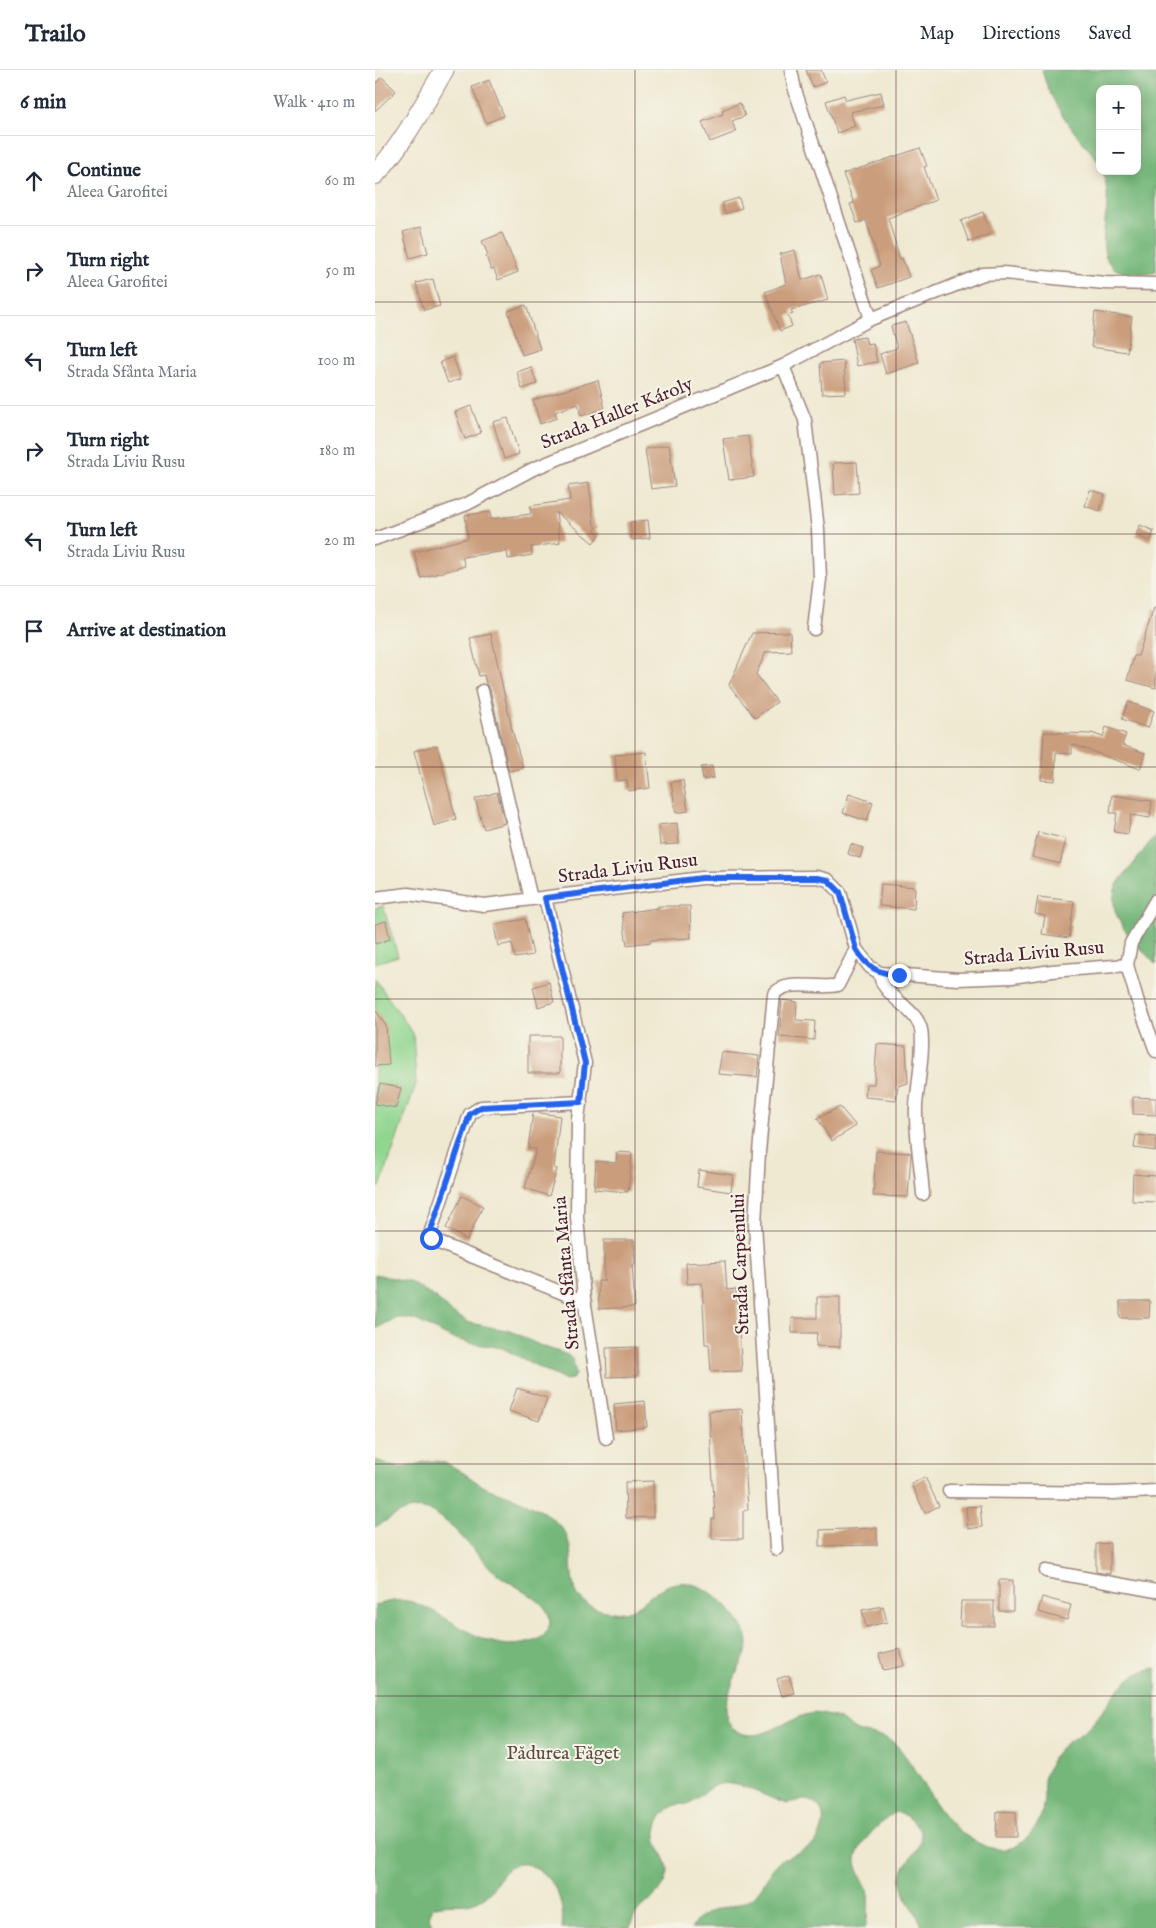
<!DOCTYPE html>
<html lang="en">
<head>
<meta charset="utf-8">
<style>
	body { margin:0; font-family:"IM FELL English",serif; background:#f2f2f3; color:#1f2937 }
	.controls { position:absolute; right:15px; top:15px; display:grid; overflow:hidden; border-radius:10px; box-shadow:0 2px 12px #0003 }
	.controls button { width:45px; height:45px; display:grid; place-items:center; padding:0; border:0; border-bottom:1px solid #e0e1e3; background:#fff; color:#1f2937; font:25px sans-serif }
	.stop { position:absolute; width:15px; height:15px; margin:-11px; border:4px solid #2563eb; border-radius:50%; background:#fff }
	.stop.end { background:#2563eb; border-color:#fff; box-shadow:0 1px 5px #0008 }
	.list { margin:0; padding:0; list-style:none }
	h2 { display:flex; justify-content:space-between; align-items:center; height:65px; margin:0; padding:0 20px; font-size:21px }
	h2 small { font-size:16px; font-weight:400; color:#747a83 }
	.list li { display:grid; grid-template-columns:32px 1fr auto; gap:15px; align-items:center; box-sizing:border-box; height:90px; padding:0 20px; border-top:1px solid #e0e1e3 }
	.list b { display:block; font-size:19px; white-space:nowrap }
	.list p { margin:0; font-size:16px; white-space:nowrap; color:#747a83 }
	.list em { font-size:16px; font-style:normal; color:#747a83 }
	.icon { flex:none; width:28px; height:28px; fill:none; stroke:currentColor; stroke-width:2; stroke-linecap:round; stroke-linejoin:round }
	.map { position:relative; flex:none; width:781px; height:1858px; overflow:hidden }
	header { display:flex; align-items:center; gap:30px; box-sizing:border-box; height:70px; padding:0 25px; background:#fff; border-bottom:1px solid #e0e1e3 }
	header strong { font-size:24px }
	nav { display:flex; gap:28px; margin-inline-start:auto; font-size:18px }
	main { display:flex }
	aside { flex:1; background:#fff }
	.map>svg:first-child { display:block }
	.green { fill:#91d68f; stroke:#6e7a5d }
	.forest { fill:#74b77a; stroke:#5f6b52 }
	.building { fill:#ca9d7c }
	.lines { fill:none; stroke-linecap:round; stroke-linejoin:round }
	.minor-casing { stroke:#9c847e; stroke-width:15 }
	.secondary-casing { stroke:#9c847e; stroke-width:21 }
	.minor { stroke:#fff; stroke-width:12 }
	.secondary { stroke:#fff; stroke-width:19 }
	.route { stroke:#2563eb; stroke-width:6 }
	.grid { fill:none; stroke:#4a1f2b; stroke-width:1; stroke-opacity:0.55 }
	.labels { text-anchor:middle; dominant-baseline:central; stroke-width:4; stroke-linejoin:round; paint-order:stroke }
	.street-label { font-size:19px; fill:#4a1f2b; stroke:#f7f3e8 }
	.park-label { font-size:19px; fill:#5c4d44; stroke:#f7f3e8 }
</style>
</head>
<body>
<header>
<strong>Trailo</strong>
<nav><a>Map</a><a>Directions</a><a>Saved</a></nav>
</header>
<main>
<aside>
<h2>6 min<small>Walk · 410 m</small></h2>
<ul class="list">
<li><svg class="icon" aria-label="ahead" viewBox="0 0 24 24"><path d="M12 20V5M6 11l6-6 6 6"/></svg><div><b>Continue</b><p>Aleea Garofitei</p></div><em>60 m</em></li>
<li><svg class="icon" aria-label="right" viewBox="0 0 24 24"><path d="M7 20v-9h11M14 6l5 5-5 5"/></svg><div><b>Turn right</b><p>Aleea Garofitei</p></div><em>50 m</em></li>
<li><svg class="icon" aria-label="left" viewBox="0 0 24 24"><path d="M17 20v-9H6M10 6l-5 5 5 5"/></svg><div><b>Turn left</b><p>Strada Sfânta Maria</p></div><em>100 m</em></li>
<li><svg class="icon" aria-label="right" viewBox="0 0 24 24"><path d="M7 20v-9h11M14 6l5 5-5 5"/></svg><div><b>Turn right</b><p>Strada Liviu Rusu</p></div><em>180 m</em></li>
<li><svg class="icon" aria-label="left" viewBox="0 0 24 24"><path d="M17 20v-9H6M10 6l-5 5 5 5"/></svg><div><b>Turn left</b><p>Strada Liviu Rusu</p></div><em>20 m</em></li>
<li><svg class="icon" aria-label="arrive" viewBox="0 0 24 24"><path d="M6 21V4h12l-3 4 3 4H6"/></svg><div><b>Arrive at destination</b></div></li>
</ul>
</aside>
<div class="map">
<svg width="781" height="1858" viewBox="0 0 781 1858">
	<rect width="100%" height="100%" fill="#f7f3e8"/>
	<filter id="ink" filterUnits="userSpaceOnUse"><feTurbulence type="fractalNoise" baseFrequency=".02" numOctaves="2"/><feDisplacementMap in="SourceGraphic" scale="10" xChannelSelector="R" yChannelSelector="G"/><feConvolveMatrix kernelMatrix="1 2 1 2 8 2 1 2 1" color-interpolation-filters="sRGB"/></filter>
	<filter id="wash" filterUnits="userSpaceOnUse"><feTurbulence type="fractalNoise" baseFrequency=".0096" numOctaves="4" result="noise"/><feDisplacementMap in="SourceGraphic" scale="20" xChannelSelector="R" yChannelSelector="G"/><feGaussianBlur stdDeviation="1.12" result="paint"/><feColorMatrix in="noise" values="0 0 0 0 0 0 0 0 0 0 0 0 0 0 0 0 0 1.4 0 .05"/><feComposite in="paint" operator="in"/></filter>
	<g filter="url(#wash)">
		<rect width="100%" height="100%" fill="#eee9d0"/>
		<path class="green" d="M 8,836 L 23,886 L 0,893 L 0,838 Z
			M 0,909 L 38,963 L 41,1014 L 5,1117 L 0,1115 Z"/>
		<path class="forest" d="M 667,0 L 781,0 L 781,202 C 772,205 763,204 754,203 C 718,200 730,158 732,136 C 733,123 731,113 728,101 L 762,101 L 762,19 L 725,19 L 725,94 C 716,80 704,69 695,56 C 683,39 672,21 667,0 Z
			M 781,765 L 781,895 C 764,875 732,851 740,820 C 743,810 753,801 760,792 C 767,783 773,774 781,765 Z
			M 0,1204 L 35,1212 L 61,1228 L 77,1243 L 95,1253 L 136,1261 L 164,1275 L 193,1285 L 198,1290 L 201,1305 L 197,1309 L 189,1310 L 127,1278 L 95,1273 L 74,1267 L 43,1251 L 32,1248 L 21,1248 L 0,1259 Z
			M 0,1390 C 8,1391 17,1398 25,1398 C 39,1397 52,1388 66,1392 C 80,1395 96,1409 108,1416 C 115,1420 122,1422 129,1424 C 150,1431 181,1445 191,1465 C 202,1487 188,1519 213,1535 C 218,1538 225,1540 231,1541 C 265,1549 270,1522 297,1514 C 318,1507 344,1526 356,1541 C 364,1550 373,1562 373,1574 C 372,1584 366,1594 362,1602 C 357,1613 354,1624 351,1634 C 351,1644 351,1652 358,1658 C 385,1682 419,1637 447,1644 C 453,1646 460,1646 465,1649 C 470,1652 475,1657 480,1660 C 493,1666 508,1663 519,1673 C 527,1680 532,1689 538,1697 C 560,1730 571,1760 610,1776 C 621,1780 633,1781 643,1775 C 660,1765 668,1747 669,1728 C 669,1720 668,1712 670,1705 C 672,1699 676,1693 678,1688 C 686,1672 704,1668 715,1656 C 737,1634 745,1603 781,1598 L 781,1858 L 547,1858 C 544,1841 524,1826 526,1807 C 529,1787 547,1784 546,1761 L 532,1746 L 521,1742 C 507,1750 479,1776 481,1793 C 483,1803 489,1810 492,1819 C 495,1830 493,1847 490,1858 L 316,1858 C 331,1834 354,1842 376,1828 C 390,1819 392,1802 404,1792 C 413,1785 436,1779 441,1772 C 458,1745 444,1720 412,1734 C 392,1728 360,1708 341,1715 C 330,1719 323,1730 312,1734 C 309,1735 304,1734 301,1735 C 290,1739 283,1750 281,1761 C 279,1778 297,1790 292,1807 C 287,1829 261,1832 255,1858 L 187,1858 C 189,1842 186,1824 175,1811 C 164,1797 146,1786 130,1801 C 119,1812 119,1824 102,1831 C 87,1838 73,1831 58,1837 L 54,1847 L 58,1858 L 0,1858 L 0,1535 C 13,1532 24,1528 37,1532 C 80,1546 111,1588 159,1571 C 168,1568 174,1562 175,1552 C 176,1530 136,1516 121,1503 C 102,1487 72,1443 49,1439 C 31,1436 15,1449 0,1457 Z"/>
		<g id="blocks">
			<path class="building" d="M 431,0 L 446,0 L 451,12 L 438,17 Z
				M 7,7 L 21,21 L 0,41 L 0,14 Z
				M 114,10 L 129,46 L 111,53 L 97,17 Z
				M 506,22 L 509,35 L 475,42 L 480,56 L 462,63 L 451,31 L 469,25 L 471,30 Z
				M 365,33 L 370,46 L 357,51 L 361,62 L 335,72 L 327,52 L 348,44 L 347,40 Z
				M 545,78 L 552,96 L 549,97 L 561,130 L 513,148 L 525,189 L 527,188 L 534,207 L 503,218 L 496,200 L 505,196 L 491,150 L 482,153 L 475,134 L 479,133 L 468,104 Z
				M 364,128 L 367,138 L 350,144 L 347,133 Z
				M 608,142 L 616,164 L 594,172 L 586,151 Z
				M 46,157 L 53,183 L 35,188 L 28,162 Z
				M 127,163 L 143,202 L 123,210 L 119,199 L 116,200 L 111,186 L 113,185 L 107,171 Z
				M 420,180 L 427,210 L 446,204 L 453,230 L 416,240 L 418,244 L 413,246 L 417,256 L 405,261 L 390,222 L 411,214 L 405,184 Z
				M 58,209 L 65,236 L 49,240 L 41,213 Z
				M 151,235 L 165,279 L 147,285 L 133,241 Z
				M 720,242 L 757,247 L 752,282 L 716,277 Z
				M 531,252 L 544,293 L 511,304 L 505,284 L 522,278 L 516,256 Z
				M 490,267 L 492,274 L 498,273 L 502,292 L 482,296 L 477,269 Z
				M 78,287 L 86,309 L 73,313 L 65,292 Z
				M 469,291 L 471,323 L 447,324 L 445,293 Z
				M 156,297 L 162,314 L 147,319 L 142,302 Z
				M 223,310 L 230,339 L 206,346 L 203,334 L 180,342 L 182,348 L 165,354 L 158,330 Z
				M 96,336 L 106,363 L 90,369 L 80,342 Z
				M 133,348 L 144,384 L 129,389 L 118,352 Z
				M 373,366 L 379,407 L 354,410 L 348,369 Z
				M 294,375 L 300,416 L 276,419 L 270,379 Z
				M 482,392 L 484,423 L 460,425 L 458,393 Z
				M 214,413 L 219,455 L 222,457 L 220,460 L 225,465 L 218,473 L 181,442 L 185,473 L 156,477 L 157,485 L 133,489 L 132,481 L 87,487 L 90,496 L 46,508 L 39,482 L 93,468 L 90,445 L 115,442 L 116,449 L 156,444 L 155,436 L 195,430 L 193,416 Z
				M 715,420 L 730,424 L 725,441 L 710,436 Z
				M 273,450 L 275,468 L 257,470 L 255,452 Z
				M 765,455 L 779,461 L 775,471 L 761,465 Z
				M 779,538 L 781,539 L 781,618 L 752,610 L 759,586 L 763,586 Z
				M 415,562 L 416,581 L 391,582 L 381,604 L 402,632 L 380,648 L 354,615 L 377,563 Z
				M 116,564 L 137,659 L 148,698 L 134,701 L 115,619 L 111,614 L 109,605 L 104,606 L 95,568 Z
				M 753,632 L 779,641 L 773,658 L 747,649 Z
				M 731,657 L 751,664 L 747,675 L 770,683 L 765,699 L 697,674 L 697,684 L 681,683 L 680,711 L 666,710 L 669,662 L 715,664 L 716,663 L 728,667 Z
				M 62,675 L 81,749 L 59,756 L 39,681 Z
				M 271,682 L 275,718 L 253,721 L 252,710 L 242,711 L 240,685 Z
				M 337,696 L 339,708 L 328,710 L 326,697 Z
				M 308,710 L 313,741 L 301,743 L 296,712 Z
				M 122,722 L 130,753 L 109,759 L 100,729 Z
				M 474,724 L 498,732 L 492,751 L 468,743 Z
				M 737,725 L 777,731 L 775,748 L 756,745 L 753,764 L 739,762 L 742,743 L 735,743 Z
				M 302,753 L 304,774 L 285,775 L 283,755 Z
				M 663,762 L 691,769 L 685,794 L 657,787 Z
				M 476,774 L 488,778 L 485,788 L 473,784 Z
				M 506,814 L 540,817 L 539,839 L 504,836 Z
				M 663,827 L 699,831 L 694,868 L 667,864 L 670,846 L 660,844 Z
				M 283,836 L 315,836 L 316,868 L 275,870 L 276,872 L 252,875 L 247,843 L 283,838 Z
				M 150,849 L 158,885 L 140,888 L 137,873 L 123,876 L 119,855 Z
				M 11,851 L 15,869 L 0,874 L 0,854 Z
				M 174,912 L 179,932 L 163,937 L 158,917 Z
				M 407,930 L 422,932 L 421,950 L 440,951 L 439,970 L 404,967 Z
				M 0,939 L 11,956 L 14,995 L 0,996 Z
				M 153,966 L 185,966 L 185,1003 L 153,1003 Z
				M 502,974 L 531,976 L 533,1013 L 523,1016 L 521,1030 L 490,1027 L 491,1014 L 499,1014 Z
				M 347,982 L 384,986 L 382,1007 L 343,1004 Z
				M 5,1014 L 26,1018 L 21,1038 L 0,1034 Z
				M 758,1027 L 781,1028 L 781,1045 L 758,1044 Z
				M 465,1037 L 481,1056 L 457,1071 L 442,1048 Z
				M 159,1042 L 185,1046 L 179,1098 L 182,1099 L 174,1126 L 150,1118 L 161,1079 L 153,1078 L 158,1043 Z
				M 761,1065 L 781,1067 L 781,1081 L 759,1078 Z
				M 501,1081 L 536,1083 L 533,1127 L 498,1126 Z
				M 242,1082 L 257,1083 L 253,1122 L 219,1119 L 221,1091 L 241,1093 Z
				M 324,1100 L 358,1105 L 356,1122 L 322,1117 Z
				M 758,1104 L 781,1106 L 781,1132 L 757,1131 Z
				M 87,1126 L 108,1136 L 92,1170 L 71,1158 Z
				M 229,1170 L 259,1170 L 260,1195 L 257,1195 L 260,1237 L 224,1239 L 223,1211 L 229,1211 Z
				M 350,1191 L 352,1220 L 361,1219 L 367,1301 L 336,1302 L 334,1274 L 330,1274 L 327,1213 L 312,1214 L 311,1193 Z
				M 442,1227 L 465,1227 L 465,1277 L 441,1276 L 442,1263 L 417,1263 L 417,1248 L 442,1248 Z
				M 745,1231 L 775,1231 L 774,1248 L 745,1248 Z
				M 262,1277 L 263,1306 L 232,1307 L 231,1278 Z
				M 142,1318 L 172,1328 L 164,1351 L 134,1341 Z
				M 270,1331 L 272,1357 L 241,1360 L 239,1334 Z
				M 367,1339 L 373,1440 L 368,1441 L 368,1469 L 337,1469 L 337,1449 L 340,1449 L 334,1341 Z
				M 550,1407 L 564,1436 L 550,1443 L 536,1414 Z
				M 278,1411 L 278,1447 L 251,1448 L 250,1412 Z
				M 605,1436 L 607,1457 L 593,1459 L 591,1437 Z
				M 502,1458 L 502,1475 L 445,1476 L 445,1460 Z
				M 735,1473 L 735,1504 L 721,1502 L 721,1474 Z
				M 624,1510 L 638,1510 L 638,1541 L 624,1541 Z
				M 667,1527 L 696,1535 L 692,1550 L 663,1542 Z
				M 586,1531 L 619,1531 L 619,1556 L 585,1556 Z
				M 508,1536 L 512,1552 L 491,1557 L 487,1540 Z
				M 525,1579 L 529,1596 L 508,1600 L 504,1584 Z
				M 414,1605 L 419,1623 L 407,1626 L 402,1609 Z
				M 622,1741 L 641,1742 L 641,1767 L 621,1767 Z"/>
		</g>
	</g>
	<g filter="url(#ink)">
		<use href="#blocks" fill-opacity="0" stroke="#9c847e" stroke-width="1"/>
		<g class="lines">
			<defs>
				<path id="minor" d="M 416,0 L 420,20 L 496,249
					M 408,296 L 430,350 L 443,459 L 445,509 L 439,559
					M 0,469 L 92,434 L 158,399 L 408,296 L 496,249 L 608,204 L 628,203 L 730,213 L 781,214
					M 107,621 L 156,829
					M 0,828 L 33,824 L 109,835 L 327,808 L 442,807 L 453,810 L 465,822 L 481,879 L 495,897 L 505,903 L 583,909 L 637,907 L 677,901 L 752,895
					M 170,828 L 210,993 L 203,1049 L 202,1147 L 209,1229 L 231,1368
					M 781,830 L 756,873 L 752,895 L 762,929 L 781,981
					M 505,903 C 505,924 538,936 545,956 C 551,970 542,1019 541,1036 C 540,1065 546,1095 548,1124
					M 206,1032 L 106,1037 L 95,1044 L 56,1161 L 56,1168 L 59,1171 L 210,1232
					M 574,1421 L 739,1423 L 781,1421
					M 401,1479 L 380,1154 L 384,1082 L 399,924 C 412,908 444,920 463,915 L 481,879
					M 671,1501 L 781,1521"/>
				<path id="secondary" d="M 0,105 C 28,74 48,36 69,0"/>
			</defs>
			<use href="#minor" class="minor-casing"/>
			<use href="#secondary" class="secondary-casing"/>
			<use href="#minor" class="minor"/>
			<use href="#secondary" class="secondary"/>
		</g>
	</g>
	<g class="lines" filter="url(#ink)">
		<path class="route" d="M 56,1168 L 56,1160 L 95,1044 L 106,1037 L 206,1032 L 210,993 L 170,828 L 327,808 L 442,808 L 453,810 L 465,822 L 481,879 C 493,899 503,903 524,905"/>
	</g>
	<path class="grid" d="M 260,0 L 260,1858M 521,0 L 521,1858M 0,232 L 781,232M 0,464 L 781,464M 0,697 L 781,697M 0,929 L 781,929M 0,1161 L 781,1161M 0,1394 L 781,1394M 0,1626 L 781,1626"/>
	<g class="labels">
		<g class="street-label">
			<text transform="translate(242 344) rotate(-22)">Strada Haller Károly</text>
			<text transform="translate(253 799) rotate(-7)">Strada Liviu Rusu</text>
			<text transform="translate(659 884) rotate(-5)">Strada Liviu Rusu</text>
			<text transform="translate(366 1194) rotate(-92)">Strada Carpenului</text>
			<text transform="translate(192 1203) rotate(-95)">Strada Sfânta Maria</text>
		</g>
		<g class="park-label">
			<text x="188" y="1684">Pădurea Făget</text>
		</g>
	</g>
</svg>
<div class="controls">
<button>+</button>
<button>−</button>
</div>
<div class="stop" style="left:56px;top:1168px"></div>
<div class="stop end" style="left:524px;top:905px"></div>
</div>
</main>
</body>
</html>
